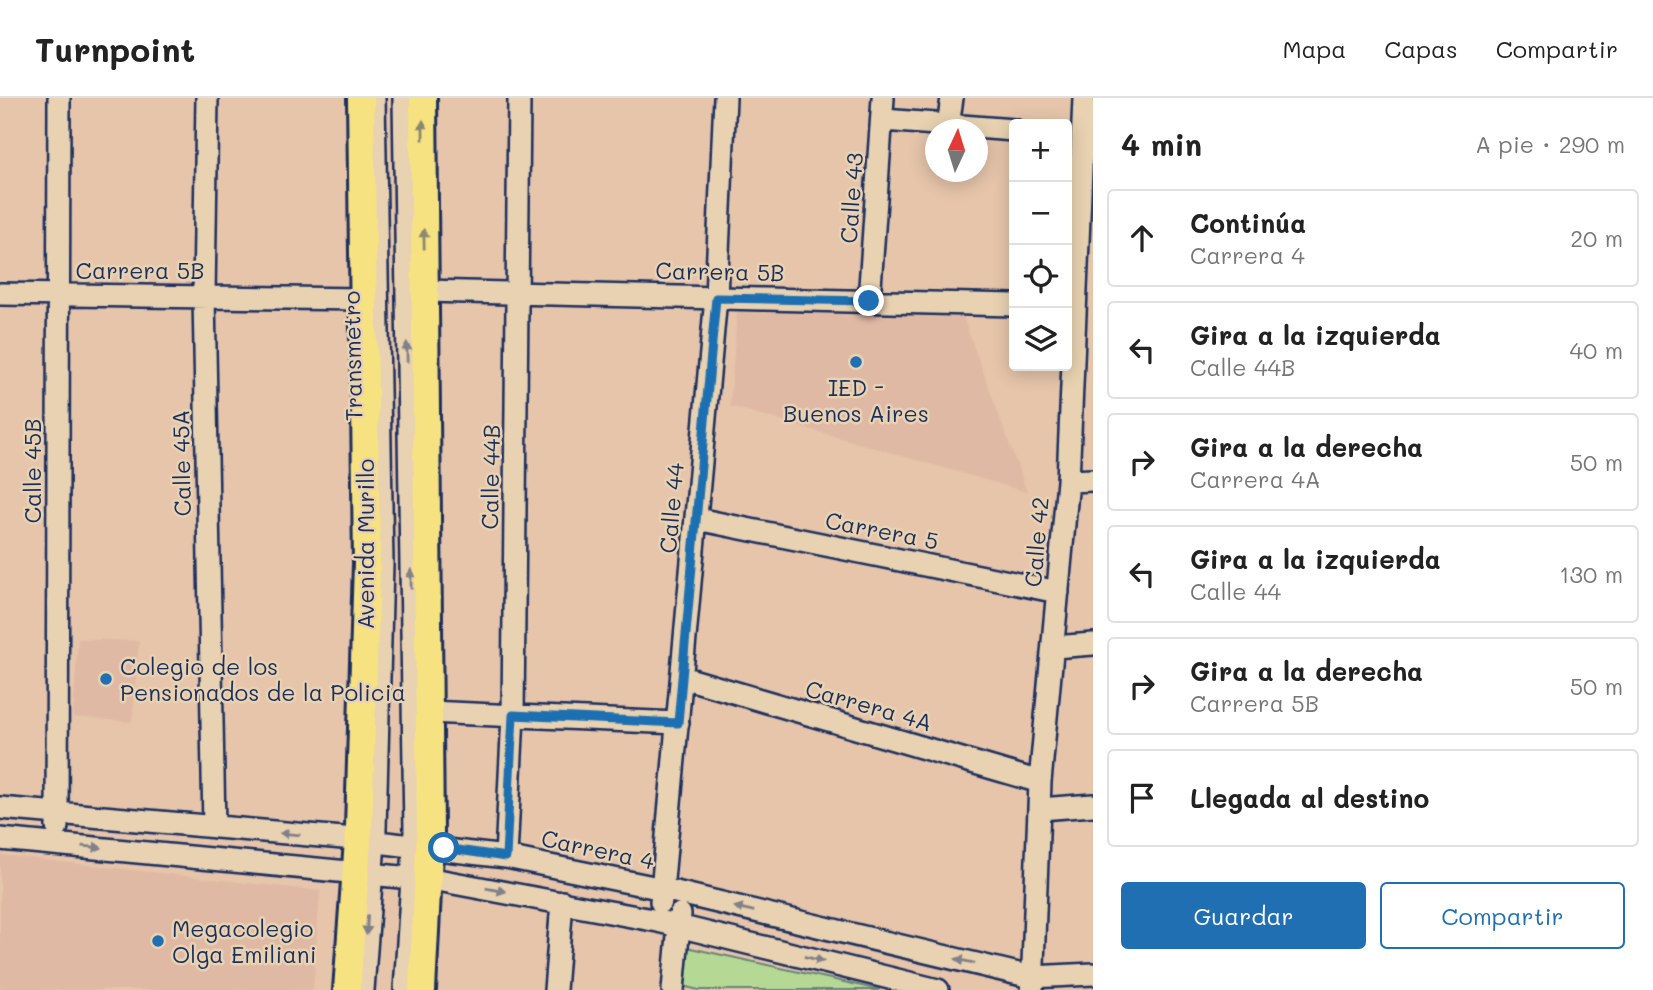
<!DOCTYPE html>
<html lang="es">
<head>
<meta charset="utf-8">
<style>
	body { margin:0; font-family:Mali,sans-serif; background:#f2f2f2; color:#222 }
	.controls { position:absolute; right:21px; top:21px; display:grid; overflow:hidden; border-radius:7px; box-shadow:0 4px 18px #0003 }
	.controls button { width:63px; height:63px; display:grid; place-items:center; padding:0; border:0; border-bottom:2px solid #e0e0e0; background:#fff; color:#222; font:35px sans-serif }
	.compass { position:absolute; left:925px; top:21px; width:63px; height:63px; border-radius:50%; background:#fff; box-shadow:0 4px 18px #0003; rotate:4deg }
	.stop { position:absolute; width:21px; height:21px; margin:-16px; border:5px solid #1f6fb2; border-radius:50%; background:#fff }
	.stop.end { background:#1f6fb2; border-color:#fff; box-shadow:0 2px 7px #0008 }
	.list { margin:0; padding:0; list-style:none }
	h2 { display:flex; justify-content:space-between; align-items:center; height:91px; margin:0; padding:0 28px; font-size:30px }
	h2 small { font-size:23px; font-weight:400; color:#767676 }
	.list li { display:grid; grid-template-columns:46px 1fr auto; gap:21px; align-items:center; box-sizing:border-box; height:98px; margin:0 14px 14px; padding:0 14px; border:2px solid #e0e0e0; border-radius:7px }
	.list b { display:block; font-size:26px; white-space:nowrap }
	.list p { margin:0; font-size:23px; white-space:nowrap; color:#767676 }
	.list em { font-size:23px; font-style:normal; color:#767676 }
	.actions { display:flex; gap:14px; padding:21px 28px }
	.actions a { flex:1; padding:16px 0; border:2px solid #1f6fb2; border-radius:7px; text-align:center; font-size:24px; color:#1f6fb2 }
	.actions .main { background:#1f6fb2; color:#fff }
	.icon { flex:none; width:38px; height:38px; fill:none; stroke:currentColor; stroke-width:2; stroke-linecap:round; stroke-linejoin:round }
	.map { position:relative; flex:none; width:1093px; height:892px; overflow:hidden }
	header { display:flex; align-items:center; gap:42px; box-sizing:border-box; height:98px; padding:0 35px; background:#fff; border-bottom:2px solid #e0e0e0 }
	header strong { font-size:33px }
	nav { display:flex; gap:38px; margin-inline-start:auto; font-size:24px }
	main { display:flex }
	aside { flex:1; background:#fff }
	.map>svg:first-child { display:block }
	.built { fill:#e0b9a4 }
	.green { fill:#b5d994; stroke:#688479; stroke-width:2 }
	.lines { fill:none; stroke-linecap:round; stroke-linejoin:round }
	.minor-casing { stroke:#1b2f5e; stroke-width:26 }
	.major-casing { stroke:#1b2f5e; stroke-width:32 }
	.minor { stroke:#e8d2b1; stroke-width:21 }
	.major { stroke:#f7e281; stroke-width:26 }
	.oneway { fill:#898870 }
	.oneway2 { fill:#828088 }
	.route { stroke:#1f6fb2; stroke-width:9 }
	.poi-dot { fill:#1f6fb2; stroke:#e8d2b1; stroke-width:2.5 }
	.labels { text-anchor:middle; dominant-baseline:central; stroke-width:5; stroke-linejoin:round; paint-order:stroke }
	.street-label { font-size:23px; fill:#1b2f5e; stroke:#e8d2b1 }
	.poi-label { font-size:23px; fill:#1b2f5e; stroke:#e8d2b1; text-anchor:start }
</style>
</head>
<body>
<header>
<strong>Turnpoint</strong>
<nav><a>Mapa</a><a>Capas</a><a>Compartir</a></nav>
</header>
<main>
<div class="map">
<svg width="1093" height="892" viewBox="0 0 1093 892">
	<rect width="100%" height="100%" fill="#e6c5aa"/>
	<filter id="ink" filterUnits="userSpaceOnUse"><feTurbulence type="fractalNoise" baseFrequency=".0143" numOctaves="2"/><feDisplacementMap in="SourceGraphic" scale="14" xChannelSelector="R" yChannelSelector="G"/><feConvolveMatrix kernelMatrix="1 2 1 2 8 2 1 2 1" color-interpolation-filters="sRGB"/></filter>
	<g filter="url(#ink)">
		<path class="built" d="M 737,214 L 963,219 L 1027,394 L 730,308 Z
			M 78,541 L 139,543 L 132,624 L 73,619 Z
			M 0,757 L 320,793 L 313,892 L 0,892 Z"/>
		<path class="green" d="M 686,849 L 880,892 L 699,892 L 682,888 Z"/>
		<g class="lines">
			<defs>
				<path id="minor" d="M 207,0 L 204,198 L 214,729
					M 404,0 L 415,734 L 405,892
					M 883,22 L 1014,32
					M 948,28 L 952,0
					M 425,193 L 1014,207
					M 0,196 L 363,201
					M 869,203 L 883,0
					M 1068,383 L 1093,382
					M 697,421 L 1058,494
					M 1054,549 L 1093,546
					M 682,579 L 1040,684
					M 428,614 L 678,625
					M 0,710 L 343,740 L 506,759 L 663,791 L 1031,879 L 1093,876
					M 1040,711 L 1093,707
					M 57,729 L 59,0
					M 0,741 L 443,783 L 658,823 L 938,892
					M 506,759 L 513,617 L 519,0
					M 661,804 L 716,199 L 725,0
					M 363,892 L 375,731 L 382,466 L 374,0
					M 555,892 L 562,804
					M 673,892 L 680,816
					M 1032,892 L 1040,684 L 1068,383 L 1084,0"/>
				<path id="major" d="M 347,892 L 359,729 L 367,465 L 361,0
					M 422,892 L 430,735 L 423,0"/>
			</defs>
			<use href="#minor" class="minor-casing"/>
			<use href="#major" class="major-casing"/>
			<use href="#minor" class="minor"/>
			<use href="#major" class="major"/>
		</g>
		<defs><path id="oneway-solid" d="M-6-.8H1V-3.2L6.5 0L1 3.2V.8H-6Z" transform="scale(1.75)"/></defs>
		<g class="oneway">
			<use href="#oneway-solid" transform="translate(423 32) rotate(-90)"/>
			<use href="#oneway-solid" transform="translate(424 141) rotate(-91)"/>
		</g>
		<g class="oneway2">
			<use href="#oneway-solid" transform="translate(407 254) rotate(-91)"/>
			<use href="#oneway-solid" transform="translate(411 481) rotate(-91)"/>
			<use href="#oneway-solid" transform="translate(290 736) rotate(-175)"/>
			<use href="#oneway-solid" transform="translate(92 749) rotate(5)"/>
			<use href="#oneway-solid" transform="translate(496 792) rotate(10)"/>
			<use href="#oneway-solid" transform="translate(744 811) rotate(-167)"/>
			<use href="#oneway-solid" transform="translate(367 827) rotate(94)"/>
			<use href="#oneway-solid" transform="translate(814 861) rotate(14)"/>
			<use href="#oneway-solid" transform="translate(965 863) rotate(-167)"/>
		</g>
	</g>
	<g class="lines" filter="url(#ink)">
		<path class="route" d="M 444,750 L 506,759 L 513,617 L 678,625 L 716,200 L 869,203"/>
	</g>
	<g class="poi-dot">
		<circle cx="856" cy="264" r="7"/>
		<circle cx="106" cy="581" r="7"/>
		<circle cx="158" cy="843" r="7"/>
	</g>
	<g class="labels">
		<g class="street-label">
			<text transform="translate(851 100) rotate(-86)">Calle 43</text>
			<text x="140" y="172">Carrera 5B</text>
			<text transform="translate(720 173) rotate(1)">Carrera 5B</text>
			<text transform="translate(352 258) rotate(-91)">Transmetro</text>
			<text transform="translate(181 365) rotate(-91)">Calle 45A</text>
			<text transform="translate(32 373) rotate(-90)">Calle 45B</text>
			<text transform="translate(490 379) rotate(-89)">Calle 44B</text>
			<text transform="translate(671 410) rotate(-85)">Calle 44</text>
			<text transform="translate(882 432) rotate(11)">Carrera 5</text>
			<text transform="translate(1036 444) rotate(-85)">Calle 42</text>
			<text transform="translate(365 446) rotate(-90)">Avenida Murillo</text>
			<text transform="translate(869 607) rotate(16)">Carrera 4A</text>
			<text transform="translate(598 751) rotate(12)">Carrera 4</text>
		</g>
		<g class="poi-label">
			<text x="856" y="289" text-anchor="middle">IED -<tspan x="856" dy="26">Buenos Aires</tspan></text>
			<text x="120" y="568">Colegio de los<tspan x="120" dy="26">Pensionados de la Policia</tspan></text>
			<text x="172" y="830">Megacolegio<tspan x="172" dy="26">Olga Emiliani</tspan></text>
		</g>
	</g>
</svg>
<div class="controls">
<button>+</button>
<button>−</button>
<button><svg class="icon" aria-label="locate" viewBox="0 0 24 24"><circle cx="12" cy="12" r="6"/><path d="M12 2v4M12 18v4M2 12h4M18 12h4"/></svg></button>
<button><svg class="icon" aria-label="layers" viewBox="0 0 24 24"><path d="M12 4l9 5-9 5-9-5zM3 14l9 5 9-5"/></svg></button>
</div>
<svg class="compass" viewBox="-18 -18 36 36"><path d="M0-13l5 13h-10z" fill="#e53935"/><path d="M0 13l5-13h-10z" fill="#767676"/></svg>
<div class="stop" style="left:444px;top:750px"></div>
<div class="stop end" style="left:869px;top:203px"></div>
</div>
<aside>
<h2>4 min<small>A pie · 290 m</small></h2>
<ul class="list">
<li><svg class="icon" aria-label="ahead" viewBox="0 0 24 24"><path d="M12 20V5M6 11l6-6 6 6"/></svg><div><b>Continúa</b><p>Carrera 4</p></div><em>20 m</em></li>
<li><svg class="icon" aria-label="left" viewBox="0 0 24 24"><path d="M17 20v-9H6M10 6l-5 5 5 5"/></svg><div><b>Gira a la izquierda</b><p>Calle 44B</p></div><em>40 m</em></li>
<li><svg class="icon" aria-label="right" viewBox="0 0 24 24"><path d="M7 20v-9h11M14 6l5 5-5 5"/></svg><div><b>Gira a la derecha</b><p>Carrera 4A</p></div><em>50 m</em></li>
<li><svg class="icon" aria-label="left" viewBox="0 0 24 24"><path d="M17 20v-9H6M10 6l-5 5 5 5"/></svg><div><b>Gira a la izquierda</b><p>Calle 44</p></div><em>130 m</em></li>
<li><svg class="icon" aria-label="right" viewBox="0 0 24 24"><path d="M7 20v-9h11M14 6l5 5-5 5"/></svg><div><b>Gira a la derecha</b><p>Carrera 5B</p></div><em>50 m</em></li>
<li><svg class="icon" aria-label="arrive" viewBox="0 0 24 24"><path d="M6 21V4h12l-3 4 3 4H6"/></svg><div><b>Llegada al destino</b></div></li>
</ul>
<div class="actions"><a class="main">Guardar</a><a>Compartir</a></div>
</aside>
</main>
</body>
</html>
